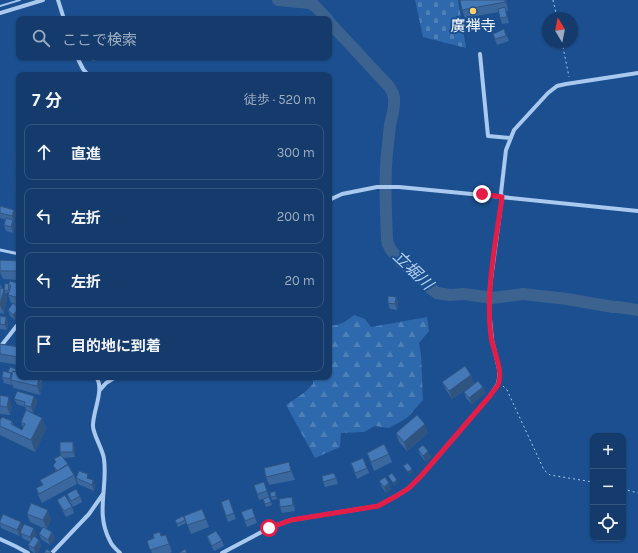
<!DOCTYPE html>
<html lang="ja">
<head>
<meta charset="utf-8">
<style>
	body { margin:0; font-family:Karla,"Noto Sans JP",sans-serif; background:#214673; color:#f1f3f6 }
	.controls { position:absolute; right:12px; bottom:12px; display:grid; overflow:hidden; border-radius:8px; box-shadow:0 1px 3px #0004 }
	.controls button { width:36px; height:36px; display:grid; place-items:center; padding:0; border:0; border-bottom:1px solid #33557e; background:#143b6b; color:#f1f3f6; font:20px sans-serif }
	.compass { position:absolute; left:542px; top:12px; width:36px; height:36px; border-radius:50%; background:#143b6b; box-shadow:0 1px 3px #0004; rotate:350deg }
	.stop { position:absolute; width:12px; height:12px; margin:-9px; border:3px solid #e11d48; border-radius:50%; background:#fff }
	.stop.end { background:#e11d48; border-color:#fff; box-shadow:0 1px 4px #0008 }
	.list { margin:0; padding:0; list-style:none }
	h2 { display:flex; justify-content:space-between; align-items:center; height:52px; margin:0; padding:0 16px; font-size:17px }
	h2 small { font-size:13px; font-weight:400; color:#9dadc1 }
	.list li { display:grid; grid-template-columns:26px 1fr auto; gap:12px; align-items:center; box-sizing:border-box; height:56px; margin:0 8px 8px; padding:0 8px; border:1px solid #33557e; border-radius:8px }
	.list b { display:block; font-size:15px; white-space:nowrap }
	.list em { font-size:13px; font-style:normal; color:#9dadc1 }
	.icon { flex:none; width:22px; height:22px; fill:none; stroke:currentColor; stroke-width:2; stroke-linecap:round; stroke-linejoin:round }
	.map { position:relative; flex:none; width:638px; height:553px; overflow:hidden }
	.search { position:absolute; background:#143b6b; box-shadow:0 1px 3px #0004; left:16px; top:16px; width:316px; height:44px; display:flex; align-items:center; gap:10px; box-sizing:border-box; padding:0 14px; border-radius:8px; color:#9dadc1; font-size:15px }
	.panel { position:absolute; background:#143b6b; box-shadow:0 1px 3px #0004; left:16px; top:72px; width:316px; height:308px; border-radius:8px }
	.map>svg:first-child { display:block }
	.forest { fill:url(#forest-firs) }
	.cemetery { fill:url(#cemetery-stones) }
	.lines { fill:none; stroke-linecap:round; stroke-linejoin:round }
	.stream { stroke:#9cc4f0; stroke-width:2 }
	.river { stroke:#3c6290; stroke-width:12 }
	.path { stroke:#a9c9ee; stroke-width:1; stroke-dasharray:2 3; stroke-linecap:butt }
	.lane { stroke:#a9c9ee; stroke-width:3 }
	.street { stroke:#a9c9ee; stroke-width:4 }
	.wall { fill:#3a679d }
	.shaded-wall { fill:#305480 }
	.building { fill:#4478b7; stroke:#305480 }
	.route { stroke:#e11d48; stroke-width:5 }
	.poi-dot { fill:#ffd166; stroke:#1b4f8f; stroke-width:1.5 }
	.labels { text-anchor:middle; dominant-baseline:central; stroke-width:4; stroke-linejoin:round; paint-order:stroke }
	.poi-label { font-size:15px; fill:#fff; stroke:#1b4f8f }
	.water-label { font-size:16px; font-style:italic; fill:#b5d3f5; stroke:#1b4f8f }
</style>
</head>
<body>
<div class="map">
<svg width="638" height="553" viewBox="0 0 638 553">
	<defs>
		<pattern id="forest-firs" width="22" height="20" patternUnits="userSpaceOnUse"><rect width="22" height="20" fill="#2e69ad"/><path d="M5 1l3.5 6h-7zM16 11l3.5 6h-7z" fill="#4d80b9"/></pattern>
		<pattern id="cemetery-stones" width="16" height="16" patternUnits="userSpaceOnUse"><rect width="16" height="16" fill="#2e69ad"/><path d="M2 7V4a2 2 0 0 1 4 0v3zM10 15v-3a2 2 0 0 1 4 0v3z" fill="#4d80b9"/></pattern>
	</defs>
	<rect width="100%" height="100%" fill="#1b4f8f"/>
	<path class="forest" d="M 354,315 L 365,319 L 371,327 L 427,317 L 429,331 L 419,343 L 421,355 L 423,400 L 407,418 L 389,428 L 375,426 L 364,432 L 341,433 L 340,447 L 315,458 L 286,405 L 305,392 L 313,384 L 313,377 L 329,377 L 329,325 C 338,327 347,321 354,315 Z"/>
	<path class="cemetery" d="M 415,0 L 458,0 L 466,48 L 423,37 Z"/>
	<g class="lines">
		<path class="stream" d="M 0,6 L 20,0"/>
		<path class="river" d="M 278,0 L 310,3 L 315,6 L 327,19
			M 329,22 L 383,80 C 388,85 393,90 394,98 C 395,108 392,116 390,125 C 389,134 388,144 387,153 C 384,182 386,211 387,240 L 388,244 L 391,250 L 401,262 L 420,277 L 430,288 L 437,293 L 450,295 L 464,294 L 492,298 L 523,294 L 567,299 L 613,307 L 618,307 L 638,310"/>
		<path class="path" d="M 553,0 L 557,18
			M 562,42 L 569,77
			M 503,386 L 507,390 L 544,470 L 550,475 L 593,482
			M 623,489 L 638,493"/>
		<path class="lane" d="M 0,250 L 19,254"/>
		<path class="street" d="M 58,0 L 64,19
			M 0,13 L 43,0
			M 480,54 L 488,136 L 511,138
			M 77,57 L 83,69 L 88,75
			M 329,200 L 342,194 L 377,187 L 399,187 L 482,195 L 638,211
			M 1,346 L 19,323
			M 96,377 C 105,388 93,411 93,425 C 92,433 103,449 104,459 C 108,488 95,513 110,541 C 112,546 116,549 120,553
			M 100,390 L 106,383 L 114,378 L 145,378 L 147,377
			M 0,539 L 15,546 L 28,553
			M 52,553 L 89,514 L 103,494
			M 222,553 L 269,528 L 291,520 L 378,506 L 398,495 L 409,488 L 421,476 L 489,397 L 498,384 L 499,378 L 499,369 L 492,340 L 489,309 L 490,287 L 502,197 L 501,193 L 506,150 L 514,130 L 548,93 L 557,86 L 566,84 L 638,73"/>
	</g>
	<path class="wall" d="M 460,0 L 506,0 L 507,2 L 508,11 L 506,11 L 509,23 L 502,24 L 499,12 L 465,18 L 462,10 Z
		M 504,29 L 509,41 L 497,45 L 493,34 Z
		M 53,57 L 59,57 L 54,59 Z
		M 91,57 L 97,57 L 98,60 L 92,61 Z
		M 103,57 L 113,57 L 113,60 L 104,60 Z
		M 19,153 L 19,168 L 18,168 L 16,162 Z
		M 19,170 L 19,196 L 18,196 L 16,191 L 18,182 L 17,179 Z
		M 0,206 L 14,210 L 16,215 L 14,222 L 15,226 L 13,233 L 6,231 L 4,225 L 6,220 L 0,218 Z
		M 19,210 L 19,223 L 17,217 Z
		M 0,260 L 19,261 L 19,280 L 3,279 L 0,272 Z
		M 17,283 L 19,288 L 19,306 L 15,305 L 15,320 L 10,316 L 8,310 L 13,304 L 11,303 L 8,295 L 9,293 L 6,293 L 7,298 L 4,314 L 0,313 L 0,284 L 2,288 L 4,289 L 9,284 Z
		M 396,297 L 398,303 L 397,310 L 390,309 L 388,303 Z
		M 0,316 L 6,317 L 8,323 L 7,330 L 0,329 Z
		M 0,344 L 19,347 L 19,377 L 43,377 L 42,383 L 40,382 L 42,386 L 40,395 L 14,388 L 12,384 L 12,385 L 4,383 L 2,377 L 8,372 L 16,369 L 17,372 L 18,373 L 17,371 L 19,365 L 0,362 Z
		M 471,375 L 474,384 L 452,399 L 446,390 L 442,382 Z
		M 483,387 L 485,393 L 472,404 L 466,398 L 464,392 Z
		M 0,395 L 12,406 L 10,415 L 0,414 Z
		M 34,396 L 37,402 L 33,413 L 29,412 L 42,418 L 46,429 L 35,452 L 0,435 L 0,419 L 12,421 L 14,426 L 22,430 L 23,428 L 21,422 L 26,410 L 25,407 L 17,404 L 14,399 Z
		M 396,433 L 428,433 L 407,451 L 399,442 Z
		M 73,442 L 75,448 L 75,457 L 63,458 L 68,464 L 74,475 L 77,484 L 42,503 L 39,497 L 36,488 L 42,485 L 40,480 L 56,472 L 53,465 L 56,463 L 54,459 L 61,455 L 60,452 Z
		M 418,449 L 431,457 L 426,462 L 420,455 Z
		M 367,453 L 389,454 L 392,462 L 374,471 Z
		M 351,463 L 367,468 L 369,473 L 357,479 Z
		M 292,471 L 295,480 L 269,485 L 266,477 Z
		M 76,478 L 90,479 L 93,480 L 95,485 L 94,491 L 78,484 Z
		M 336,478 L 338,484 L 325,487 L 323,482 Z
		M 379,481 L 391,489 L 386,493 L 381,486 Z
		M 264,482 L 272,505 L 266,507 L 263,499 L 259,500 L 254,485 Z
		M 275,491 L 277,499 L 272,500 L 270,493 Z
		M 67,494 L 80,496 L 82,502 L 73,507 L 69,500 Z
		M 292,497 L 294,503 L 295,511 L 282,513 L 280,507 Z
		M 229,499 L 236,519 L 228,522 L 221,502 Z
		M 57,500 L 72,507 L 74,513 L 66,517 L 60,506 Z
		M 252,508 L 257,523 L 247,527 L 241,512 Z
		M 202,509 L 209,527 L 191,534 L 184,516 Z
		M 27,514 L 51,519 L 47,529 L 52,532 L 55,538 L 50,545 L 41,539 L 39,534 L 43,528 L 30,522 Z
		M 175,520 L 185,520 L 186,523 L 178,527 Z
		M 0,521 L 23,527 L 37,534 L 35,537 L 39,540 L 41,546 L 37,553 L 34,553 L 30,550 L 28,545 L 30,542 L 22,538 L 21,533 L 19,536 L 1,528 L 0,524 Z
		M 166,535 L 172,552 L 170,553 L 152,553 L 147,541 Z
		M 207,536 L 222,540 L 224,546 L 214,551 L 209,542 Z"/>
	<path class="shaded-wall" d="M 505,0 L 506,0 L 507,2 L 508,11 Z
		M 14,210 L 16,215 L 14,222 L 12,216 Z
		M 13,220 L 15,226 L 13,233 L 11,227 Z
		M 17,283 L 19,288 L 19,297 L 16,288 Z
		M 4,289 L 7,298 L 4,314 L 0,305 Z
		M 396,297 L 398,303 L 397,310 L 395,304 Z
		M 19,308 L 19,316 L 15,320 L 13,315 Z
		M 6,317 L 8,323 L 7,330 L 5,325 Z
		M 11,373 L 14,379 L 11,380 L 12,384 L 12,385 L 10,379 Z
		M 471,375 L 474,384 L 452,399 L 449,391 Z
		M 40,377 L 43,377 L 42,383 Z
		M 39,378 L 42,386 L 40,395 L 37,386 Z
		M 483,387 L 485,393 L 472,404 L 469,398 Z
		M 34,396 L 37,402 L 33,413 L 31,407 Z
		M 9,397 L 12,406 L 10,415 L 7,407 Z
		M 42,418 L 46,429 L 35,452 L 31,440 Z
		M 425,424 L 428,433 L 407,451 L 404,442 Z
		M 73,442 L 75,448 L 75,457 L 73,452 Z
		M 428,451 L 431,457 L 426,462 L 423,456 Z
		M 289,462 L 295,480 L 291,471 Z
		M 412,469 L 413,472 L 409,475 L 408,472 Z
		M 93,480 L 95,485 L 94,491 L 92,485 Z
		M 397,480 L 398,482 L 394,486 L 393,483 Z
		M 389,483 L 391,489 L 386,493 L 384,487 Z
		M 292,497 L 294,503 L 295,511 L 293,505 Z
		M 48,510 L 51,519 L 47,529 L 43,520 Z
		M 21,522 L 23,528 L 19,536 L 17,530 Z
		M 34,528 L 37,534 L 33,543 L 30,537 Z
		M 52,532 L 55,538 L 50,545 L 48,540 Z
		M 39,540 L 41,546 L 37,553 L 35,553 L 34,548 Z"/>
	<path class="building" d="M 460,0 L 505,0 L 505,2 L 462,10 Z
		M 505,7 L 507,17 L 500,18 L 498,9 Z
		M 107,17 L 107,19 L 95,19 Z
		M 504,29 L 506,36 L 495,39 L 493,34 Z
		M 16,153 L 19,153 L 19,162 L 16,162 Z
		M 17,170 L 19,170 L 19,179 L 17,179 Z
		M 16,182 L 19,182 L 19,191 L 16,191 Z
		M 0,206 L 14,210 L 12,216 L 0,213 Z
		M 18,210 L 19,210 L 19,217 L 17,217 Z
		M 6,218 L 13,220 L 11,227 L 4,225 Z
		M 0,260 L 19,261 L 19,271 L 0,271 Z
		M 10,281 L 17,283 L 16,288 L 19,289 L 19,298 L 8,295 L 11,286 L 8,285 Z
		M 5,283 L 9,284 L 8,291 L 4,290 Z
		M 0,288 L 4,289 L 0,305 Z
		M 388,296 L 396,297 L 395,304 L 388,303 Z
		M 13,303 L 19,308 L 13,315 L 8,310 Z
		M 0,316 L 6,317 L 5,325 L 0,324 Z
		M 0,344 L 19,347 L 19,357 L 0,354 Z
		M 19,364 L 19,371 L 17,371 Z
		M 465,366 L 471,375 L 449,391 L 442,382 Z
		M 10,367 L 16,369 L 15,372 L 13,371 L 12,373 L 8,372 Z
		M 3,371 L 11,373 L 10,379 L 2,377 Z
		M 13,371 L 19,373 L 19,377 L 36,377 L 39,378 L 37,386 L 11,380 Z
		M 478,381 L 483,387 L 469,398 L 464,392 Z
		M 17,391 L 34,396 L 31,407 L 24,405 L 25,402 L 14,399 Z
		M 0,395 L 9,397 L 7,407 L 0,406 Z
		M 26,410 L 42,418 L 31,440 L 0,426 L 0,419 L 1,419 L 2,417 L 12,421 L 11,424 L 22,430 L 25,424 L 21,422 Z
		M 417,415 L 425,424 L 404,442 L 396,433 Z
		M 60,442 L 73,442 L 73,452 L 60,452 Z
		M 384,444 L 389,454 L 371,462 L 367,453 Z
		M 423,445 L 428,451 L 423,456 L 418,449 Z
		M 61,455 L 68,464 L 57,471 L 53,465 L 56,462 L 54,459 Z
		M 363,458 L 367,468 L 355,473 L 351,463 Z
		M 289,462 L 291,471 L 266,477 L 264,468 Z
		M 408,463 L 412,469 L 408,472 L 403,466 Z
		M 68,465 L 74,475 L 39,494 L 36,488 L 43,485 L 40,480 Z
		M 79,471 L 88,474 L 87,478 L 93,480 L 92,485 L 76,478 Z
		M 334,473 L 336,478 L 323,482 L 322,476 Z
		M 392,473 L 397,480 L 393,483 L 388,476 Z
		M 385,477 L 389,483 L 384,487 L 379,481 Z
		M 264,482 L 267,491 L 257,494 L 254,485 Z
		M 76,489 L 80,496 L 71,501 L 67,494 Z
		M 275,491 L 276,496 L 271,497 L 270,493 Z
		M 65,495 L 72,507 L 64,511 L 57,500 Z
		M 269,497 L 271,502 L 265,504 L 263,499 Z
		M 292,497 L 293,505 L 280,507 L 279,499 Z
		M 229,499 L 234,513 L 226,516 L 221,502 Z
		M 31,503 L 48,510 L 43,520 L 27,514 Z
		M 252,508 L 255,517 L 245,521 L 241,512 Z
		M 202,509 L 206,519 L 187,525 L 184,516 Z
		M 3,514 L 21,522 L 17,530 L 0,523 L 0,521 Z
		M 183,516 L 185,520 L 177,524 L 175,520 Z
		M 24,524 L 34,528 L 30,537 L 20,533 Z
		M 43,527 L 52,532 L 48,540 L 39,534 Z
		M 216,531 L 222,540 L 212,546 L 207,536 Z
		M 160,532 L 161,536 L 166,535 L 169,544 L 150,550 L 147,541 L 154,538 L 153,534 Z
		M 34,536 L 39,540 L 34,548 L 28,545 Z
		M 47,549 L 52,553 L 44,553 Z
		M 185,549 L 187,553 L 179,553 Z"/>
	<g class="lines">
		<path class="route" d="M 269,528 L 291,520 L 378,506 L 398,495 L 409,488 L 421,476 L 489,397 C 492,393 495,389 498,385 C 504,372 493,350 491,337 C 485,291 496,242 502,197 L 482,194"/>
	</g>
	<circle class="poi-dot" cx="473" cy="11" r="4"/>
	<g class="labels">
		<g class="poi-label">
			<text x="473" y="26">廣禅寺</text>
		</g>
		<g class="water-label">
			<text transform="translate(413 270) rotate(44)">立堀川</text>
		</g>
	</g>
</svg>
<div class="controls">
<button>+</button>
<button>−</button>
<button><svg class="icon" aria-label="locate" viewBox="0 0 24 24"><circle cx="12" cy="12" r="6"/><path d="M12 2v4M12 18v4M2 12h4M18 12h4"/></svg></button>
</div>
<svg class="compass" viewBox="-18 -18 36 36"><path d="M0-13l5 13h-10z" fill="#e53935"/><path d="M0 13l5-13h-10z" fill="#9dadc1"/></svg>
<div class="stop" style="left:269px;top:528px"></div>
<div class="stop end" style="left:482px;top:194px"></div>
<div class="search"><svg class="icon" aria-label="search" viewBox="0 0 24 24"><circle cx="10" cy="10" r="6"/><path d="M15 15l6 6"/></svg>ここで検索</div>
<section class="panel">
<h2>7 分<small>徒歩 · 520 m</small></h2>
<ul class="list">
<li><svg class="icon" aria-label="ahead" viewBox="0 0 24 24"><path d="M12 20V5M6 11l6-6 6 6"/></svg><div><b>直進</b></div><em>300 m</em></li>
<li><svg class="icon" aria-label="left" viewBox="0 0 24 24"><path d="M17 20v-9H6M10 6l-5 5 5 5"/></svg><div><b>左折</b></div><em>200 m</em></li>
<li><svg class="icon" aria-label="left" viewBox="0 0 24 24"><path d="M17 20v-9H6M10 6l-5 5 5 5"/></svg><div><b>左折</b></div><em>20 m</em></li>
<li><svg class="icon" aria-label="arrive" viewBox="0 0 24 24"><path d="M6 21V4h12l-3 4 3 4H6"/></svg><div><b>目的地に到着</b></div></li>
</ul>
</section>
</div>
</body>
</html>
